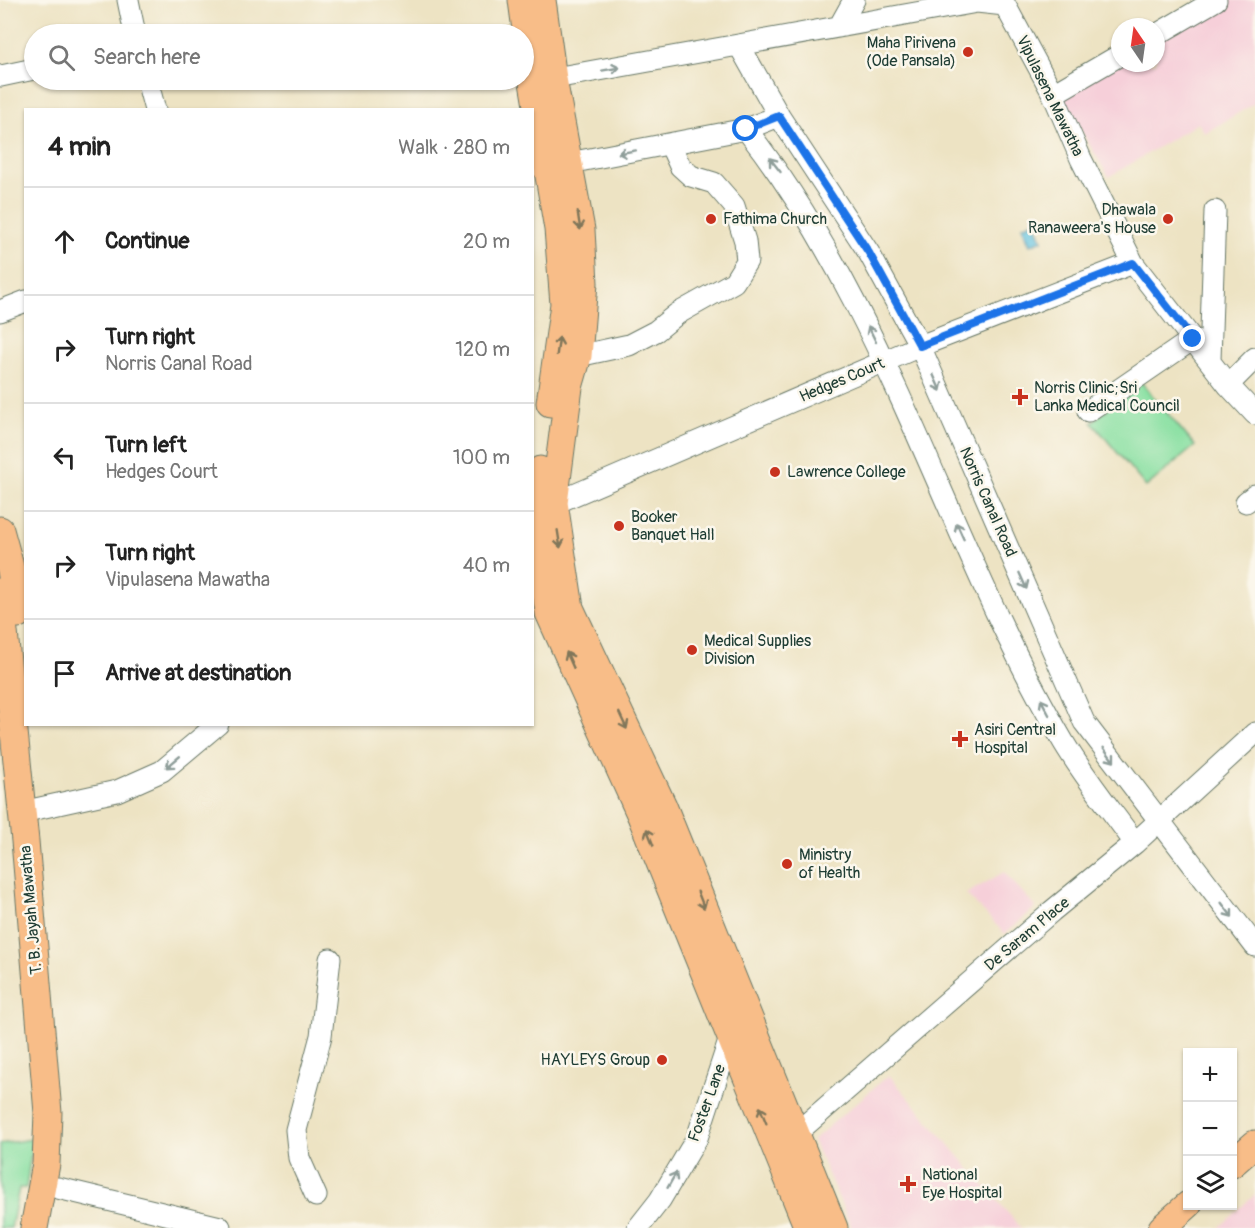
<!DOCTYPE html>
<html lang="en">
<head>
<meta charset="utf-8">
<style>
	body { margin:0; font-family:Pangolin,sans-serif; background:#f2f2f2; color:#222 }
	.controls { position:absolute; right:18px; bottom:18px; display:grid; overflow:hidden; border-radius:0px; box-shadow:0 2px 4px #0004 }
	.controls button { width:54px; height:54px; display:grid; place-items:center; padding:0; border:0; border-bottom:2px solid #e0e0e0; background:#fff; color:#222; font:30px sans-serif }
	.compass { position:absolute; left:1111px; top:18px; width:54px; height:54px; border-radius:50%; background:#fff; box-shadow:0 2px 4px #0004; rotate:347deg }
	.stop { position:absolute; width:18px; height:18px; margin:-14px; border:4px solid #1a73e8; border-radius:50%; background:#fff }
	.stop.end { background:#1a73e8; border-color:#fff; box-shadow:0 2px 6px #0008 }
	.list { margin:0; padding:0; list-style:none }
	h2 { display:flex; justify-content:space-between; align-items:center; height:78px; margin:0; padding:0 24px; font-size:26px }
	h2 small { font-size:20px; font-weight:400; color:#767676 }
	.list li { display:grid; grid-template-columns:39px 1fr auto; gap:18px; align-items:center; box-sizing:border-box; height:108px; padding:0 24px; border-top:2px solid #e0e0e0 }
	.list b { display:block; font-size:22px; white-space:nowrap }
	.list p { margin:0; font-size:20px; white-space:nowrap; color:#767676 }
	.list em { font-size:20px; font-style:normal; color:#767676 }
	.icon { flex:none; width:33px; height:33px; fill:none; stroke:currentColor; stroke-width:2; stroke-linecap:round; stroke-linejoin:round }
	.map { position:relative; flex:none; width:1255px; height:1228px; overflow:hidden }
	.search { position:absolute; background:#fff; box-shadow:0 2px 4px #0004; left:24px; top:24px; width:510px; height:66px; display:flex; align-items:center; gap:15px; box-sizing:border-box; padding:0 21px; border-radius:33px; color:#767676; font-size:22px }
	.panel { position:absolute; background:#fff; box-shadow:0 2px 4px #0004; left:24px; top:108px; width:510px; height:618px; border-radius:0px }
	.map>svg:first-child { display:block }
	.built { fill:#f6cfd9 }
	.green { fill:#8ae0a3; stroke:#548e6c; stroke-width:1.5 }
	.water { fill:#62c2e0; stroke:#40808a; stroke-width:1.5 }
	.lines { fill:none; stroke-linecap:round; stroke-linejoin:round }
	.minor-casing { stroke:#677766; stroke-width:23 }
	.major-casing { stroke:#677766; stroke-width:29 }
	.minor { stroke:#fff; stroke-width:21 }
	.major { stroke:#f8bd88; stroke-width:27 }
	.oneway { stroke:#8f9e9a }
	.oneway2 { stroke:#81775a }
	.route { stroke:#1a73e8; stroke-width:8 }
	.poi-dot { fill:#c8321e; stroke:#fbf7ec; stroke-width:2 }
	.labels { text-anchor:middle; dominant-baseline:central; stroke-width:5; stroke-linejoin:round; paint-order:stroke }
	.poi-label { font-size:16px; fill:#1f3d34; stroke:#fbf7ec; text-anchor:start }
	.street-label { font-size:16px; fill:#1f3d34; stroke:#fbf7ec }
</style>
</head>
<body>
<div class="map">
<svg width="1255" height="1228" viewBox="0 0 1255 1228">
	<rect width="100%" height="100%" fill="#fbf7ec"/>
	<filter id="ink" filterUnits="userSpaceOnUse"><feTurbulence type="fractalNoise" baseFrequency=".0167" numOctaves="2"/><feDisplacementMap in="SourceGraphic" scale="12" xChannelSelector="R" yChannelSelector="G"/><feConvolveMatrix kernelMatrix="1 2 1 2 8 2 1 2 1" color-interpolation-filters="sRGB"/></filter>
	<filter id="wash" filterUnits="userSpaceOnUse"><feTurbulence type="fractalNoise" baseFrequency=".008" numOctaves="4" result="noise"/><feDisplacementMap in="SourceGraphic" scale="24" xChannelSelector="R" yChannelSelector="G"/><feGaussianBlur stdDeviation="1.35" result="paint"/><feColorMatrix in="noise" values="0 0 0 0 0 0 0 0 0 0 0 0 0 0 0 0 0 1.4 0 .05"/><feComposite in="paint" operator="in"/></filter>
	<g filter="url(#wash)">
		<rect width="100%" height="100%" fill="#ede3c3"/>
		<path class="built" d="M 1220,0 L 1255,0 L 1255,103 L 1205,133 L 1198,123 L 1109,177 L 1060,96 L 1120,63 L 1156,63 L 1156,38 Z
			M 1004,872 L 1036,907 L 1005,934 L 966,894 Z
			M 889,1075 L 1021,1228 L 852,1228 L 813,1140 Z
			M 1255,1194 L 1255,1228 L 1219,1228 Z"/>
		<path class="green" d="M 1141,382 L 1195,446 L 1146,487 L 1092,422 Z
			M 33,1139 L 26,1188 L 19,1188 L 11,1228 L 0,1228 L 0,1144 Z"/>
		<path class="water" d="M 1035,221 L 1042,240 L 1030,245 L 1022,226 Z"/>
	</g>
	<g filter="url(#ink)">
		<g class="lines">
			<defs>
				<path id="minor" d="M 128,0 L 135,34
					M 839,27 L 854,0
					M 1156,35 L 1216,0
					M 739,45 L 779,116 L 869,253 L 920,346 L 1084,722 L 1255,946
					M 1,76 L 34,69
					M 147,80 L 155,110
					M 538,81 L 977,2 L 1005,5 L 1053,94 L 1081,159 L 1133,263 L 1228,385 L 1255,414
					M 1053,94 L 1120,55
					M 746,129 C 890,313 947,544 1064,743 C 1085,778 1111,810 1135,843
					M 532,165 L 569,163 L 746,129 L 779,116
					M 0,311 L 26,301
					M 578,356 L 629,345 L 656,331 L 677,314 L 734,282 L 747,261 L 745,241 L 734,206 L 714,183 L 691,176 L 680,166 L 670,144
					M 1210,360 L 1215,211
					M 1228,385 L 1255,358
					M 1088,411 L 1193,339
					M 1246,502 L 1255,495
					M 544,508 L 920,346 L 1133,263
					M 22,812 L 117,791 L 162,771 L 218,724
					M 785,1143 L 1052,911 L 1135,843 L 1255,733
					M 58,1188 L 220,1227
					M 316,1196 L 299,1158 L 296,1130 L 321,1036 L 330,959
					M 638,1228 L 660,1200 L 697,1138 L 731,1035"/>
				<path id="major" d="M 522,0 L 533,82 L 558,229 L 564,304 L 550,403
					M 542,0 L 553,79 L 581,230 L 584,283 L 578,356 L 569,387 L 554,503 L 570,608 L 663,806 L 834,1228
					M 540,470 L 534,512 L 549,613 L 641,816 L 808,1228
					M 0,530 L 11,570 L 18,614
					M 0,592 L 25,841 L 48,1113 L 46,1164 L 34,1228
					M 1232,1164 L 1255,1144
					M 1162,1228 L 1188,1205"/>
			</defs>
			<use href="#minor" class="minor-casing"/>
			<use href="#major" class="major-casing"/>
			<use href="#minor" class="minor"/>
			<use href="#major" class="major"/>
		</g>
		<defs><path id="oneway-shaft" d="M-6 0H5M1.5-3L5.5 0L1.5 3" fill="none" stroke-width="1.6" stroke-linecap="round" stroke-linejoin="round" transform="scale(1.5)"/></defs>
		<g class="oneway">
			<use href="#oneway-shaft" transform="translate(611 69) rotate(-10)"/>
			<use href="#oneway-shaft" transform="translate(627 152) rotate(170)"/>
			<use href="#oneway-shaft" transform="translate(775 165) rotate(-128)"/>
			<use href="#oneway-shaft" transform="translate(872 334) rotate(-116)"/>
			<use href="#oneway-shaft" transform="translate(937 383) rotate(66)"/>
			<use href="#oneway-shaft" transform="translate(960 531) rotate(-114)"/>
			<use href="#oneway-shaft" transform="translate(1023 581) rotate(66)"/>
			<use href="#oneway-shaft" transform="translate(1045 707) rotate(-118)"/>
			<use href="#oneway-shaft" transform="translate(1109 755) rotate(53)"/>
			<use href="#oneway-shaft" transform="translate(173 762) rotate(140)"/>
			<use href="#oneway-shaft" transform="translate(1227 910) rotate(53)"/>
			<use href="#oneway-shaft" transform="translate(672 1180) rotate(-60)"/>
		</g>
		<g class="oneway2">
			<use href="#oneway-shaft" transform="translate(579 221) rotate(81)"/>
			<use href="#oneway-shaft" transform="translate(558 346) rotate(-82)"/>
			<use href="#oneway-shaft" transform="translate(559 539) rotate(81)"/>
			<use href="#oneway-shaft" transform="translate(570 660) rotate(-114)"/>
			<use href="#oneway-shaft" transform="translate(623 721) rotate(65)"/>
			<use href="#oneway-shaft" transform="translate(650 837) rotate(-112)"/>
			<use href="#oneway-shaft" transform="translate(701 900) rotate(68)"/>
			<use href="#oneway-shaft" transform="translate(763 1115) rotate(-112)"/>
		</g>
	</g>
	<g class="lines" filter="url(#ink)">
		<path class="route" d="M 746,129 L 779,116 L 869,253 L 920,346 L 1133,263 L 1193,339"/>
	</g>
	<g class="poi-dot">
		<circle cx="968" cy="52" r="6"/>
		<circle cx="711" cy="219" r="6"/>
		<circle cx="1168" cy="219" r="6"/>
		<path d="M1017 388h6v6h6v6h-6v6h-6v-6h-6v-6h6z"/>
		<circle cx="775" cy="472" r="6"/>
		<circle cx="619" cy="526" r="6"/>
		<circle cx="692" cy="650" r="6"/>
		<path d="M957 730h6v6h6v6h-6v6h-6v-6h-6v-6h6z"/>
		<circle cx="787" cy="864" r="6"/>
		<circle cx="662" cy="1060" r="6"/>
		<path d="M905 1175h6v6h6v6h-6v6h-6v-6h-6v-6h6z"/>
	</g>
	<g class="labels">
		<g class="poi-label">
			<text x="956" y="43" text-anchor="end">Maha Pirivena<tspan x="956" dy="18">(Ode Pansala)</tspan></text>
			<text x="1156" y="210" text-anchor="end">Dhawala<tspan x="1156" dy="18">Ranaweera's House</tspan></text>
			<text x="723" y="219">Fathima Church</text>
			<text x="1034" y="388">Norris Clinic;Sri<tspan x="1034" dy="18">Lanka Medical Council</tspan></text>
			<text x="787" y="472">Lawrence College</text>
			<text x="631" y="517">Booker<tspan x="631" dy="18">Banquet Hall</tspan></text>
			<text x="704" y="641">Medical Supplies<tspan x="704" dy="18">Division</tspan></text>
			<text x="974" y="730">Asiri Central<tspan x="974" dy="18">Hospital</tspan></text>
			<text x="799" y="855">Ministry<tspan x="799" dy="18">of Health</tspan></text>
			<text x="650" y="1060" text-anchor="end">HAYLEYS Group</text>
			<text x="922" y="1175">National<tspan x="922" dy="18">Eye Hospital</tspan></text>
		</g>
		<g class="street-label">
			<text transform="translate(1050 96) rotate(64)">Vipulasena Mawatha</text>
			<text transform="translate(842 380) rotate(-23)">Hedges Court</text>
			<text transform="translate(988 502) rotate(66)">Norris Canal Road</text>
			<text transform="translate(31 910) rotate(-95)">T. B. Jayah Mawatha</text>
			<text transform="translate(1027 934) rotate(-40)">De Saram Place</text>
			<text transform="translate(707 1103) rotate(-70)">Foster Lane</text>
		</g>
	</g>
</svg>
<div class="controls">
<button>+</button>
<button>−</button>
<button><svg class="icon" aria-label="layers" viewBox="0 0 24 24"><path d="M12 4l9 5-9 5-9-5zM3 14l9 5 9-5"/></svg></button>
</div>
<svg class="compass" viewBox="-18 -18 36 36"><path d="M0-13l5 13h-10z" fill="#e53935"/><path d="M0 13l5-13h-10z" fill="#767676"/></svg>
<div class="stop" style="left:746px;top:129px"></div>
<div class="stop end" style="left:1193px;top:339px"></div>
<div class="search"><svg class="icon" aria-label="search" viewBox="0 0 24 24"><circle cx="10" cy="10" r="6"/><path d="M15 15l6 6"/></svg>Search here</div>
<section class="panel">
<h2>4 min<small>Walk · 280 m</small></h2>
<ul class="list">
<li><svg class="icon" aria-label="ahead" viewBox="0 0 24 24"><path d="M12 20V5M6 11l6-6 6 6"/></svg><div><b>Continue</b></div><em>20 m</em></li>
<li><svg class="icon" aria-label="right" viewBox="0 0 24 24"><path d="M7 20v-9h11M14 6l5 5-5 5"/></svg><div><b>Turn right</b><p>Norris Canal Road</p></div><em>120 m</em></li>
<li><svg class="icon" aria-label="left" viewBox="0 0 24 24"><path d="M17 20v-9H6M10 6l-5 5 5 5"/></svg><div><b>Turn left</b><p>Hedges Court</p></div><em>100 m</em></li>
<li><svg class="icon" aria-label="right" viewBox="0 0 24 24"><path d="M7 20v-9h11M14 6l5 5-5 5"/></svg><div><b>Turn right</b><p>Vipulasena Mawatha</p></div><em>40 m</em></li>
<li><svg class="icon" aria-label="arrive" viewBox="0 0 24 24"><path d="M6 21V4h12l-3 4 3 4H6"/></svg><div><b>Arrive at destination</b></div></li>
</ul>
</section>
</div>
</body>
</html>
